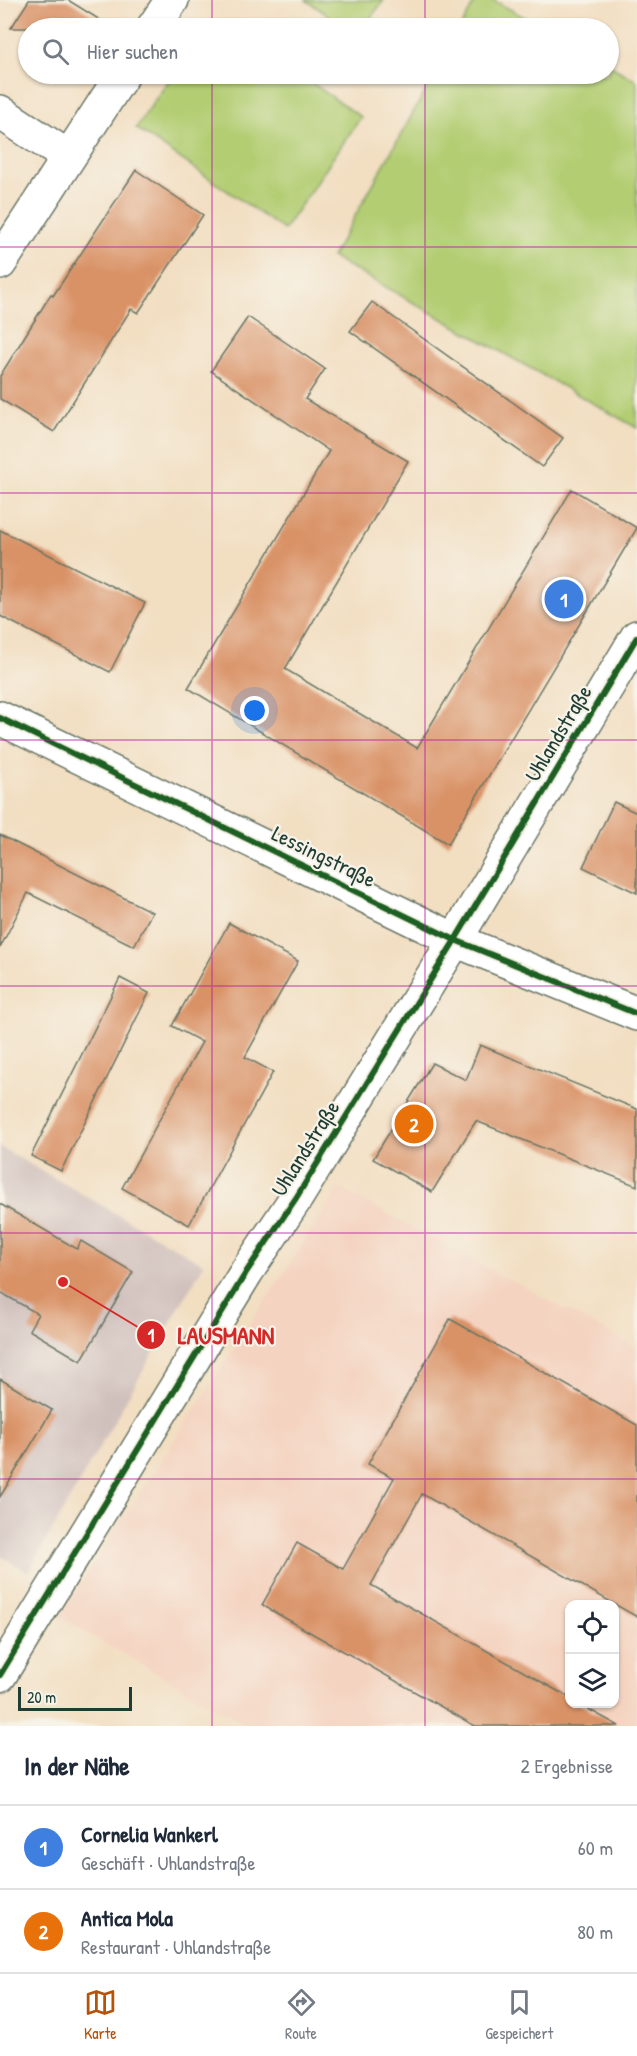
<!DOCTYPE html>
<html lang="de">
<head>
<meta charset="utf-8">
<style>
	body { margin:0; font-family:"Patrick Hand",sans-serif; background:#f2f2f3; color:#1f2937 }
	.controls { position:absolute; right:18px; bottom:18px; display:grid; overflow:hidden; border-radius:12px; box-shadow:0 2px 4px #0004 }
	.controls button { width:54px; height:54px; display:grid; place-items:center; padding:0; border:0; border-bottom:2px solid #e0e1e3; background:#fff; color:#1f2937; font:30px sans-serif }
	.scale { position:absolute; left:18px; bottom:15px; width:114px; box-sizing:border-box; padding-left:6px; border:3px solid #1f3d34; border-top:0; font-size:16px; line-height:21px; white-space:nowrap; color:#1f3d34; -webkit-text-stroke:4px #f7f3e8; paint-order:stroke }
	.you { position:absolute; left:255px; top:711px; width:21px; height:21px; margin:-15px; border:4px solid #fff; border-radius:50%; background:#1a73e8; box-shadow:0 0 0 9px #1a73e833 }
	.badge { display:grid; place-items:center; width:39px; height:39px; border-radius:50%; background:#b45309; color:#fff; font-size:20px; font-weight:700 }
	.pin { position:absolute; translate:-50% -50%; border:3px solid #fff; box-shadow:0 2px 6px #0006 }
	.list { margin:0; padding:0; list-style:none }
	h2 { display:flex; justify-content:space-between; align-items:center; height:78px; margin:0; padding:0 24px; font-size:26px }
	h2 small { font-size:20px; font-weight:400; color:#747a83 }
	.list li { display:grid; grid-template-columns:39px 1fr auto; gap:18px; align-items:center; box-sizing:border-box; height:84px; padding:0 24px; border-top:2px solid #e0e1e3 }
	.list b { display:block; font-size:22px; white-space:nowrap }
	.list p { margin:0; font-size:20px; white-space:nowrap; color:#747a83 }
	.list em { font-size:20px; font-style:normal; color:#747a83 }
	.icon { flex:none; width:33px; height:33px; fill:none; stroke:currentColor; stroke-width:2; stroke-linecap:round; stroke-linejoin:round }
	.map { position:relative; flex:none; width:637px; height:1726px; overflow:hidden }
	.search { position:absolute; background:#fff; box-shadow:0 2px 4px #0004; left:18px; right:18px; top:18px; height:66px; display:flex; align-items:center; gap:15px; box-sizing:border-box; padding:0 21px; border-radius:33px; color:#747a83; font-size:22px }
	.sheet { height:246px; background:#fff }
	nav { display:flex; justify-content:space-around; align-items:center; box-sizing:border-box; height:84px; border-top:2px solid #e0e1e3; background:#fff; font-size:16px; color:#747a83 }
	nav a { display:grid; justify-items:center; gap:3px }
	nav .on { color:#b45309 }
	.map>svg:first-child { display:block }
	.built { fill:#f4d3c0; fill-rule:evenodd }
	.industrial { fill:#d0c0bc }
	.green { fill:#b2cd72; stroke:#688553; stroke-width:1.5 }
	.building { fill:#d99266 }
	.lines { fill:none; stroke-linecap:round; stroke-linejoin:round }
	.minor-casing { stroke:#697565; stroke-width:36 }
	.minor { stroke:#fff; stroke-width:33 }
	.cycleway-casing { stroke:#f7f3e8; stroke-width:10 }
	.cycleway { stroke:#1b5e20; stroke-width:6 }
	.grid { fill:none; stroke:#b5179e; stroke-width:1.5; stroke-opacity:0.55 }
	.labels { text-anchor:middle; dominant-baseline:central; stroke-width:4.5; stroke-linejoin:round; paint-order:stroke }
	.street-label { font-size:22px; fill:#1f3d34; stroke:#f7f3e8 }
	.leader { fill:none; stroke:#d62828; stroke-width:2 }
	.callout-dot { fill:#d62828; stroke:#f7f3e8; stroke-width:2 }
	.mark-label { font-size:18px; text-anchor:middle; font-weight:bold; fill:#fff }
	.callout-label { font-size:24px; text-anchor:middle; font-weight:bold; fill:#d62828; stroke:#f7f3e8; stroke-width:4.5; stroke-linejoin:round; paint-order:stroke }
</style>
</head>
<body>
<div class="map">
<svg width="637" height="1726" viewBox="0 0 637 1726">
	<rect width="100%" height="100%" fill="#f7f3e8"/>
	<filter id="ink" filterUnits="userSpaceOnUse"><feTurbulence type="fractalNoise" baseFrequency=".0167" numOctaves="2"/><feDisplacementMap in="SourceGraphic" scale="12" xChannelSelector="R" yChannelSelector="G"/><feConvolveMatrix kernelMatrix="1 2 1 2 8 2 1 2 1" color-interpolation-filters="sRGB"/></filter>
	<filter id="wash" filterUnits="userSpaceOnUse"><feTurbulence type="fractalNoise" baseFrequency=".008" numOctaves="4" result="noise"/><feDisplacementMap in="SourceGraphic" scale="24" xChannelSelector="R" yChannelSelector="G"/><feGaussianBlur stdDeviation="1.35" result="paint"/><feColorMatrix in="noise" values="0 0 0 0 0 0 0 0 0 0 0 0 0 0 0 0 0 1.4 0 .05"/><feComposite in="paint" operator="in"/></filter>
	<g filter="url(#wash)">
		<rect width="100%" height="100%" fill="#f2dec1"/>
		<path class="built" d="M 339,1188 L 637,1348 L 637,1726 L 248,1726 L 59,1617 ZM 570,1604 L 614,1604 L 614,1704 L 570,1704 Z"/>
		<path class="industrial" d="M 0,1147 L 204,1264 L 28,1572 L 0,1556 Z"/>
		<path class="green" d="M 306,0 L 384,0 L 363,28 L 346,28 Z
			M 476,0 L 493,0 L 544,28 L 460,28 Z
			M 609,65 L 637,81 L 637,428 L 332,257 L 435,74 L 608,74 Z
			M 173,74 L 299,74 L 361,117 L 284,230 L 136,128 Z"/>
		<g id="blocks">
			<path class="building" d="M 29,0 L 68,0 L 113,28 L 11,28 Z
				M 136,170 L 203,215 L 138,313 L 131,309 L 54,432 L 0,399 L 0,376 L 51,294 L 53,296 Z
				M 372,302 L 563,438 L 542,467 L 350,331 Z
				M 248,317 L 325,369 L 305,399 L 408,461 L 285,669 L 417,748 L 572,489 L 637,528 L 448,844 L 188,688 L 329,451 L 211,371 Z
				M 0,530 L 145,603 L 110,672 L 0,616 Z
				M 614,802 L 637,813 L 637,893 L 583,867 Z
				M 0,835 L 152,912 L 134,946 L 28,893 L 0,948 Z
				M 229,923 L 298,961 L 245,1057 L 273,1072 L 189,1225 L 122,1188 L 202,1042 L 172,1026 Z
				M 120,978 L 149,993 L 61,1171 L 31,1156 Z
				M 480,1045 L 637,1109 L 637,1186 L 476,1121 L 432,1192 L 373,1159 L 432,1063 L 466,1080 Z
				M 0,1204 L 77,1249 L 81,1241 L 133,1272 L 81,1361 L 29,1330 L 38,1314 L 0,1292 Z
				M 450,1319 L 637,1425 L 637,1617 L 422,1494 L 371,1585 L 570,1698 L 570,1704 L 579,1704 L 619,1726 L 475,1726 L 262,1605 L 297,1543 L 343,1569 L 394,1478 L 368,1464 Z
				M 0,1379 L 52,1410 L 0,1497 Z"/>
		</g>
	</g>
	<g filter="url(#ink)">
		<use href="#blocks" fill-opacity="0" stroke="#697565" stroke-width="1.5"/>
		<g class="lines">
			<defs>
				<path id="minor" d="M 153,28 L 172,0
					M 0,112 L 68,157
					M 0,263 L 123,74
					M 0,718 L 455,940 L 637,1014
					M 0,1675 L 247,1271 L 296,1198 L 455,940 L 637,637"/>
			</defs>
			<use href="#minor" class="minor-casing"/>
			<use href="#minor" class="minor"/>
			<defs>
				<path id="cycleway" d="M 0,718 L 455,940 L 637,1014
					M 0,1675 L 247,1271 L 296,1198 L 455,940 L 637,637"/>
			</defs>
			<use href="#cycleway" class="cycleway-casing"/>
			<use href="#cycleway" class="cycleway"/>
		</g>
	</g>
	<path class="grid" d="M 212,0 L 212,28M 425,0 L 425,28M 212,74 L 212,1726M 425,74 L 425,1726M 0,247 L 637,247M 0,493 L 637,493M 0,740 L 637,740M 0,986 L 637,986M 0,1233 L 637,1233M 0,1479 L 637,1479"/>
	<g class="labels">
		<g class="street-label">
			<text transform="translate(558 733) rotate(-59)">Uhlandstraße</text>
			<text transform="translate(324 856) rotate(26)">Lessingstraße</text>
			<text transform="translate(305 1148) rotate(-58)">Uhlandstraße</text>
		</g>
	</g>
	<path class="leader" d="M63 1282L151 1335"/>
	<g class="callout-dot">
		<circle cx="63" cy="1282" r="6"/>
		<circle cx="151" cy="1335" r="15"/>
	</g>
	<g class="mark-label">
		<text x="151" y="1342">1</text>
	</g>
	<g class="callout-label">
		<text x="226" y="1344">LAUSMANN</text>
	</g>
</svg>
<div class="controls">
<button><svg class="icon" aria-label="locate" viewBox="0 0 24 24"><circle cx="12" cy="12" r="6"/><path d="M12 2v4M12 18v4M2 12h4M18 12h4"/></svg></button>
<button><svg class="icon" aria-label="layers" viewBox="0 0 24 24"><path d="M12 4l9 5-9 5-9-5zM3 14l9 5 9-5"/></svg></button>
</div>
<div class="scale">20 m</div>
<div class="you"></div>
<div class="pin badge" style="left:564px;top:599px;background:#3f7fe0">1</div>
<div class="pin badge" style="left:414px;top:1124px;background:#e8710a">2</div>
<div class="search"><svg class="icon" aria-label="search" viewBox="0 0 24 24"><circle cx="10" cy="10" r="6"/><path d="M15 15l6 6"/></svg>Hier suchen</div>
</div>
<section class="sheet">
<h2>In der Nähe<small>2 Ergebnisse</small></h2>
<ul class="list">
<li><span class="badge" style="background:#3f7fe0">1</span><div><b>Cornelia Wankerl</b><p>Geschäft · Uhlandstraße</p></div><em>60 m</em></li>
<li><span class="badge" style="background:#e8710a">2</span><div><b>Antica Mola</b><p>Restaurant · Uhlandstraße</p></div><em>80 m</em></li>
</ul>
</section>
<nav>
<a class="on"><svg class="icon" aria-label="map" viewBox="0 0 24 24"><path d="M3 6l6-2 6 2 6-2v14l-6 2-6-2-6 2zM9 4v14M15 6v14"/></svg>Karte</a>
<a><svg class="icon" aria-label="directions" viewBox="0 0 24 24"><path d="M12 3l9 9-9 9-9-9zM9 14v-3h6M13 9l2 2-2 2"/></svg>Route</a>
<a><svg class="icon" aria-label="saved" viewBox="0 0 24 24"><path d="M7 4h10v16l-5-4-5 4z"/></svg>Gespeichert</a>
</nav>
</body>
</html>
